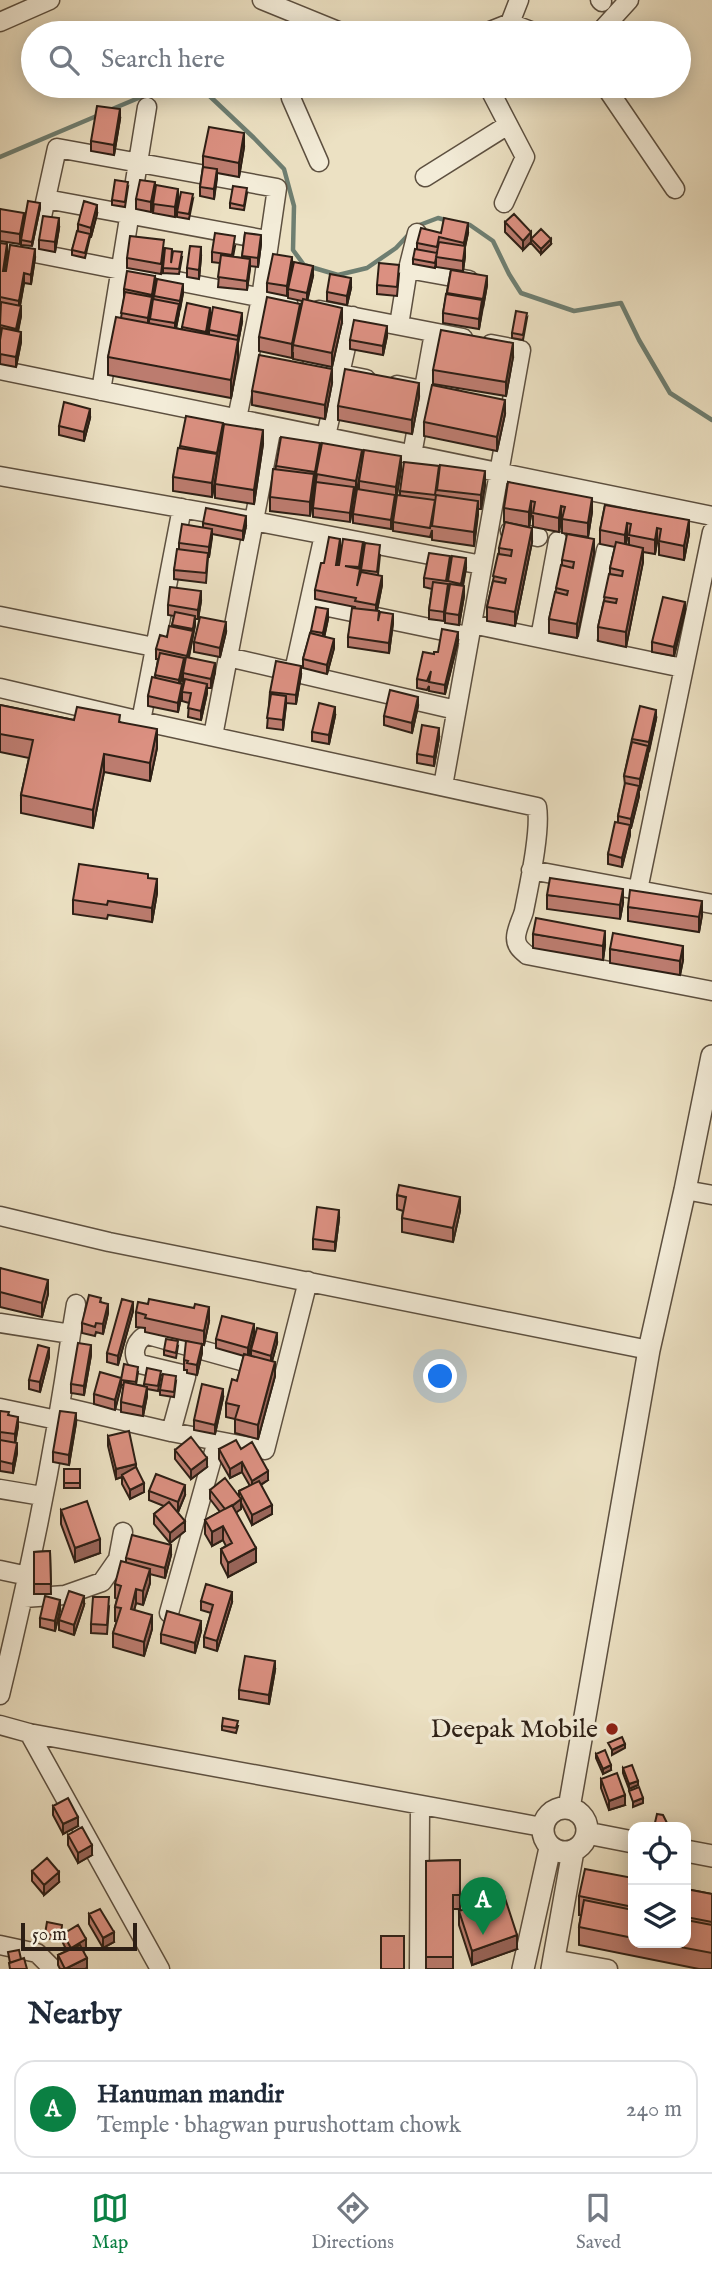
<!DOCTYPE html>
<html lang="en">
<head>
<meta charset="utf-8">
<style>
	body { margin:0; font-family:"IM FELL English",serif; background:#f6f6f7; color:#1f2937 }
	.controls { position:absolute; right:21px; bottom:21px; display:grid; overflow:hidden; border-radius:14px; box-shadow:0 4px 18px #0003 }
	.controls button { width:63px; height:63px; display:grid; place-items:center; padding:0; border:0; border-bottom:2px solid #e0e1e3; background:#fff; color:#1f2937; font:35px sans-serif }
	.scale { position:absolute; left:21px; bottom:18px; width:116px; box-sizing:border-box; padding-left:7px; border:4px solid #2d1f15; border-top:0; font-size:19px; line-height:24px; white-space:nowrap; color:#2d1f15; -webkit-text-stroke:5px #f3ecd8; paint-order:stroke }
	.you { position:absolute; left:441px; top:1377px; width:24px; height:24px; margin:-18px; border:5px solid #fff; border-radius:50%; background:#1a73e8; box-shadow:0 0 0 10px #1a73e833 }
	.badge { display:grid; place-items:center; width:46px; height:46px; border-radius:50%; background:#0b8043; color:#fff; font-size:23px; font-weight:700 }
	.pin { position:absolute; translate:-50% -58px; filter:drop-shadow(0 2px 4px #0008) }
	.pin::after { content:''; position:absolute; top:37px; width:24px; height:21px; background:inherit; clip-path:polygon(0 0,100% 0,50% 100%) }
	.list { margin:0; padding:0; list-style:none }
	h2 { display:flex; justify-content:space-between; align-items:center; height:91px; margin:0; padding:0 28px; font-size:30px }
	h2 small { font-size:23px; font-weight:400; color:#747a83 }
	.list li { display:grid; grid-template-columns:46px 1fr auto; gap:21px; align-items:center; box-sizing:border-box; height:98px; margin:0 14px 14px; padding:0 14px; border:2px solid #e0e1e3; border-radius:21px }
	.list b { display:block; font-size:26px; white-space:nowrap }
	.list p { margin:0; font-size:23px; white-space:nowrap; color:#747a83 }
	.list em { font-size:23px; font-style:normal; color:#747a83 }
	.icon { flex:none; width:38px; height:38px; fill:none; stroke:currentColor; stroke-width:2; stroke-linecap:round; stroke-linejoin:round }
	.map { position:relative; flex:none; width:712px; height:1969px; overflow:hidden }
	.search { position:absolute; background:#fff; box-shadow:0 4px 18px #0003; left:21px; right:21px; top:21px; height:77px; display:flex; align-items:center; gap:18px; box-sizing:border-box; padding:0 24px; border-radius:38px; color:#747a83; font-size:26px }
	.sheet { height:203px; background:#fff }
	nav { display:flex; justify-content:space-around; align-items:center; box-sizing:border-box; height:98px; border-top:2px solid #e0e1e3; background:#fff; font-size:19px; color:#747a83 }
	nav a { display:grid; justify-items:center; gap:4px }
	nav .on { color:#0b8043 }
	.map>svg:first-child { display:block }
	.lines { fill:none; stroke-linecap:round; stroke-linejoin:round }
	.stream { stroke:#6e7e71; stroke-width:4.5 }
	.minor-casing { stroke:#5d5040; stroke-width:21 }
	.tertiary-casing { stroke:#5d5040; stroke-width:24 }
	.minor { stroke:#f3ecd8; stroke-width:18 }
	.tertiary { stroke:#f3ecd8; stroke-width:21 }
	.wall { fill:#bc7c6f; stroke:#2d1f15; stroke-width:2; fill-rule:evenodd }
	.shaded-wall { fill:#99655a; stroke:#2d1f15; stroke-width:2 }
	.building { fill:#db9081; stroke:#2d1f15; stroke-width:2 }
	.poi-dot { fill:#8f2418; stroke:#f3ecd8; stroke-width:2.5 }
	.labels { text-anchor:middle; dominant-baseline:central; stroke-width:7; stroke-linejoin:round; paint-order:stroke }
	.poi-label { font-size:26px; fill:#2d1f15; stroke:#f3ecd8; text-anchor:end }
</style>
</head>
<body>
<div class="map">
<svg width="712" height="1969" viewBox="0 0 712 1969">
	<rect width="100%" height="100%" fill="#ece1c3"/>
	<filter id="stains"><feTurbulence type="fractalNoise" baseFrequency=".00286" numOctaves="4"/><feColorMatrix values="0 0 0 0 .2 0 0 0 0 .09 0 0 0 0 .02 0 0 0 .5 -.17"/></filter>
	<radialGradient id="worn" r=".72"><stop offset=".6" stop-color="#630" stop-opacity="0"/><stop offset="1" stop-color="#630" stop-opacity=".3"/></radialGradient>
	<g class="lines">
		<path class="stream" d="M 199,86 L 254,138 L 284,169 L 294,206 L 293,250 L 304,265 L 338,275 L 367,268 L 396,248 L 411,232
			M 110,110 L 167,86
			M 0,157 L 99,115
			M 464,224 L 470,225 L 493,241 L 509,274 L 521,293 L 574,311 L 621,303 L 639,340 L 670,393 L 712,420
			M 417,226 L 438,218 L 449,221"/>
		<defs>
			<path id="minor" d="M 262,0 L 343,33
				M 600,0 L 602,2
				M 0,22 L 50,0
				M 510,23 L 519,0
				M 485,33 L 510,23 L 536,33
				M 599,33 L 629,0
				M 289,86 L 291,98 L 319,162
				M 488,86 L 525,157 L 504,203
				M 605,86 L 675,189
				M 425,177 L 508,125
				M 46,199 L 267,240
				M 0,246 L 288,303
				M 34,253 L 57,148 L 277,188 L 261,298 L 237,419
				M 408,269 L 469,280
				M 319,310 L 463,338
				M 399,325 L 408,269 L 417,233
				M 311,368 L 366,379
				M 0,370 L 712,516
				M 397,385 L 451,396
				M 101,391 L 147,107
				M 326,436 L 353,316
				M 412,455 L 434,333
				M 0,476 L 254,521 L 482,565
				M 510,531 L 538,537
				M 309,603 L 463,635
				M 0,616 L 154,647
				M 472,624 L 683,668
				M 540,638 L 558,541
				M 586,647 L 606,550
				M 228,657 L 456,710
				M 294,671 L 324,535
				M 0,688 L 141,721 L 537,807 C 541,831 529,885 524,911 C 522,919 516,929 516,938 C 516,946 521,950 527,955 L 712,991
				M 141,721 L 182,508
				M 213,736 L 272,426
				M 443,786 L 521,350 L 491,344
				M 531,870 L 712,904
				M 638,890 L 712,532
				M 685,1190 L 712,1195
				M 0,1216 L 109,1242 L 649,1350
				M 0,1323 L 71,1334 C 54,1455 29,1576 0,1695
				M 71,1334 L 76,1304
				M 60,1406 L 171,1432 L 265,1450 L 308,1281
				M 0,1408 L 57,1420
				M 171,1432 L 186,1377 L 182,1374 L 140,1364 C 130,1355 136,1338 148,1335 L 263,1367
				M 0,1489 L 42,1496
				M 0,1570 L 28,1576
				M 24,1598 L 65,1595 L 102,1582 L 118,1559 L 123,1532
				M 169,1613 L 217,1441
				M 0,1725 L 29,1733 L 542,1827
				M 29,1733 L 160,1969
				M 0,1945 L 37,1953 L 53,1969
				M 553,1959 L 608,1969
				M 419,1969 L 420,1807"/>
			<path id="tertiary" d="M543 1830a22 22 0 1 1 44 0a22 22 0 1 1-44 0Z
				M 569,1808 L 649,1350 L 685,1190 L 712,1056
				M 587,1833 L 633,1842
				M 686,1851 L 712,1856
				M 523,1969 L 550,1848
				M 552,1969 L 573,1851"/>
		</defs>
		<use href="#minor" class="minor-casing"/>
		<use href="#tertiary" class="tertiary-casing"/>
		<use href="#minor" class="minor"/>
		<use href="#tertiary" class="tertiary"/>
	</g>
	<path class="wall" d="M 120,119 L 114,155 L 91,151 L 91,141 Z
		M 244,147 L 239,177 L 217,173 L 214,199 L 200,196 L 200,187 L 203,167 L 203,156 Z
		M 128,187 L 125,207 L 112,205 L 112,200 Z
		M 155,192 L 178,199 L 175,217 L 153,213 L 155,193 L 151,212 L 136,209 L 136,199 Z
		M 247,193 L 244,210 L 230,208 L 230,203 Z
		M 193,199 L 189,219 L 177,217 L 177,212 Z
		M 40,208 L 32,246 L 21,245 L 21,240 Z
		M 0,209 L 24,223 L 20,244 L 0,241 Z
		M 97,214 L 91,237 L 90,237 L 85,258 L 72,255 L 72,250 L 78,231 L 78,224 Z
		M 505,222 L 531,242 L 523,250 L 505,232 Z
		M 59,228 L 55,252 L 39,249 L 39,240 Z
		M 245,233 L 261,244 L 258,267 L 250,266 L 247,290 L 218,287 L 220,263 L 212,262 L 212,252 L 235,246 L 233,257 L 242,258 Z
		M 441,233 L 468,233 L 465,246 L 465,256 L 463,271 L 436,267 L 436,259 L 435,268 L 413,264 L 413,259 L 417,250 L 417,243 Z
		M 531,239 L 551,244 L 541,254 L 531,243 Z
		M 0,243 L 7,254 L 4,271 L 35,258 L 31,284 L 24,283 L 20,306 L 21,316 L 18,332 L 21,342 L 16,367 L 0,364 L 1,335 L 0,335 Z
		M 164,250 L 161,274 L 127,268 L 127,258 Z
		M 182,257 L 179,274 L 163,273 L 163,268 L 171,259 Z
		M 201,257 L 199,279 L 187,277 L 187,268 Z
		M 292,267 L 290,279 L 313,276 L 307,300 L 342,322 L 332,367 L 293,359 L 293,352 L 292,358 L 259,351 L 259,337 L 300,312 L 302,301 L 288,298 L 288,292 L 287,296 L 267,292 L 267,283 Z
		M 451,270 L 487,285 L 479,329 L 443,323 L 443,313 Z
		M 399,274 L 397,296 L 377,294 L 377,285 Z
		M 155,276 L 152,306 L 157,279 L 183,293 L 176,328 L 182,330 L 182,327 L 210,317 L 207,334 L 209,335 L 209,330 L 242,322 L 238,343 L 238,358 L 231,398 L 108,375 L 108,357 L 121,318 L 124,299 L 124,289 Z
		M 351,288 L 347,305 L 327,301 L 327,292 Z
		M 527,318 L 523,340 L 512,338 L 512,333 Z
		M 387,336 L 383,355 L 350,349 L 350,340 Z
		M 513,357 L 506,396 L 433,384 L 433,370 Z
		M 332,383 L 325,419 L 252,405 L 252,391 Z
		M 419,397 L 412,434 L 338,420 L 338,406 Z
		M 505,414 L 497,451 L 424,436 L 424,422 Z
		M 90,418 L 84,441 L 59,435 L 59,426 Z
		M 223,434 L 263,444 L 254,504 L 215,498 L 215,484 L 220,451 L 212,497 L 173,491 L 173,477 L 180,446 Z
		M 320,454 L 401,470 L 391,529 L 353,523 L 353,514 L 359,489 L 359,478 L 356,495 L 354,495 L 350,522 L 313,517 L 313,508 L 316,479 L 315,486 L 314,485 L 310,516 L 270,511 L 270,497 L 276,466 Z
		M 508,482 L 592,512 L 588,537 L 562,533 L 562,520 L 561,520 L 559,532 L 533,527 L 533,516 L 531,515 L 529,527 L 504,522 L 504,508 Z
		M 485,485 L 481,509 L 478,509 L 474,546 L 432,540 L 432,530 L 430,537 L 393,531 L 393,522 L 400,495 L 400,491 Z
		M 605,505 L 689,534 L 684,560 L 659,555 L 659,543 L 657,542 L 655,554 L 643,552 L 643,562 L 626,647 L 598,641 L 598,627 L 610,574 L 610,568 L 615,547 L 600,544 L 600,530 ZM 627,538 L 629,538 L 629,545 L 626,544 Z
		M 203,523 L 246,526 L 243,540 L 212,534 L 209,557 L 208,557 L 206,583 L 174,579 L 174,570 L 179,550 L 179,543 L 203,527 Z
		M 532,542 L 515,626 L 487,621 L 487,607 L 499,554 L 499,548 Z
		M 365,543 L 380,555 L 378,575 L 382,585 L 377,611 L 379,617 L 393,623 L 389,653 L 348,647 L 348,637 L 355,607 L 315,599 L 315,590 L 340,549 L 337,565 L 339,565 L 363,551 L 360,575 L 361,572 Z
		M 594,553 L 577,638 L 549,633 L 549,619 L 562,565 L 562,560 Z
		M 450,566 L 466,568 L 463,586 L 464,596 L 459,625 L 445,623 L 445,613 L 449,591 L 444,621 L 429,619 L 429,610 L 432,589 L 424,587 L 424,578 Z
		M 201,601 L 198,619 L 195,619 L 195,625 L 189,657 L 215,672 L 211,688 L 207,688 L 207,693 L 201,720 L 188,717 L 189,703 L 182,701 L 182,693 L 178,712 L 148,706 L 148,696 L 155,678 L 158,659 L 156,659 L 156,649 L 167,637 L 172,626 L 174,616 L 168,615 L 168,605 ZM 183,673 L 183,682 L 184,683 L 182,692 L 180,683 Z
		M 685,611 L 674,656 L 652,652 L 652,642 Z
		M 328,619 L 324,637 L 334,648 L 327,674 L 303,668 L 303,659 L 311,631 Z
		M 226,632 L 220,657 L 194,652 L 194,642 Z
		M 458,641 L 445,694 L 429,691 L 429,686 L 427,690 L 417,688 L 417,679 L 438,652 Z
		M 301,675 L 296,704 L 286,703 L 283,730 L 267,728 L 270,692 Z
		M 0,705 L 74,720 L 120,722 L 157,748 L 150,781 L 104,772 L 93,828 L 21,813 L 21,795 L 29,758 L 0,752 Z
		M 418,706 L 412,733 L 384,725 L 384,716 Z
		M 335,716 L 329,744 L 312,741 L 312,732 Z
		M 656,719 L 640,789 L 639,788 L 639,796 L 631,828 L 630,828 L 630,835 L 622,867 L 608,864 L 608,854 L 618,823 L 618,816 L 625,785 L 624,776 L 632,739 Z
		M 439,738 L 434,766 L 417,763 L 417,754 Z
		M 148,878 L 157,893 L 152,922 L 108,915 L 107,919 L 73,914 L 73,900 Z
		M 547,895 L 623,903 L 620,919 L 547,909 Z
		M 628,907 L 702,915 L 699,932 L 628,921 Z
		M 533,934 L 605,945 L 603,960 L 533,948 Z
		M 610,949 L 683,960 L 680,975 L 610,963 Z
		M 397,1195 L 460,1211 L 453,1242 L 402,1232 L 402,1218 L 403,1211 L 397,1209 Z
		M 339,1219 L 335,1251 L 313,1249 L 313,1239 Z
		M 0,1268 L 48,1294 L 42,1317 L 0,1307 Z
		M 101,1302 L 108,1313 L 103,1334 L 96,1332 L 95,1336 L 82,1333 L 82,1323 Z
		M 133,1311 L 118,1365 L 107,1362 L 107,1353 Z
		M 136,1312 L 209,1321 L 204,1345 L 202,1344 L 202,1353 L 197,1375 L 187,1373 L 187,1370 L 184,1370 L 184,1360 L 190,1342 L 145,1332 L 145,1328 L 136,1327 Z
		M 254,1334 L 249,1355 L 251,1356 L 251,1350 L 277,1343 L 272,1361 L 275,1376 L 258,1439 L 235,1433 L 235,1419 L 226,1417 L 226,1403 L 237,1381 L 244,1356 L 216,1348 L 216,1339 Z
		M 178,1346 L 176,1358 L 164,1355 L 164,1350 Z
		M 91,1355 L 84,1395 L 71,1393 L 71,1384 Z
		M 49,1357 L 40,1392 L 29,1389 L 29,1380 Z
		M 138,1372 L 136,1385 L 144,1386 L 144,1384 L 161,1375 L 158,1391 L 147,1389 L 147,1396 L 143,1416 L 121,1412 L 121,1402 L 124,1385 L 121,1385 L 115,1410 L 94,1404 L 94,1394 L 121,1378 Z
		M 176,1381 L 174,1397 L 160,1395 L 160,1390 Z
		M 223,1398 L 215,1434 L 194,1430 L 194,1420 Z
		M 0,1411 L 9,1415 L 18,1426 L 15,1443 L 17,1453 L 13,1473 L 0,1471 Z
		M 76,1423 L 69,1465 L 53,1462 L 53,1452 Z
		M 108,1436 L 136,1467 L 144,1492 L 130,1499 L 122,1484 L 122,1477 L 116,1479 L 108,1446 Z
		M 219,1449 L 241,1449 L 268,1480 L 261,1485 L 272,1514 L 252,1525 L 241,1503 L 241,1509 L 236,1512 L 256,1562 L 228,1577 L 221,1563 L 221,1549 L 226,1546 L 223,1540 L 212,1546 L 205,1534 L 205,1520 L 220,1512 L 210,1499 L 210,1490 L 239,1497 L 239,1491 L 250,1486 L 242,1472 L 230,1478 L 219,1459 Z
		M 175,1450 L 207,1467 L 191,1479 L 175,1459 Z
		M 64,1469 L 80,1469 L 80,1488 L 64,1488 Z
		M 149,1491 L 185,1495 L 178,1512 L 176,1511 L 185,1531 L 170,1543 L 154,1524 L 154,1514 L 164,1506 L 149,1500 Z
		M 61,1510 L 100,1553 L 75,1562 L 61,1524 Z
		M 50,1551 L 51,1594 L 34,1594 L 34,1552 Z
		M 171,1555 L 165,1578 L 150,1574 L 150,1583 L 143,1605 L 136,1603 L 134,1610 L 152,1629 L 144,1656 L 113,1647 L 113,1633 L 117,1621 L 115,1621 L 115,1607 L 117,1599 L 115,1598 L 115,1584 L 126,1563 L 126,1558 Z
		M 201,1601 L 232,1602 L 217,1651 L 204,1647 L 204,1637 L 211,1613 L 201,1610 Z
		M 84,1605 L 74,1635 L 59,1630 L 59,1620 Z
		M 109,1607 L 107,1634 L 91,1633 L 91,1624 Z
		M 60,1610 L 55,1631 L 40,1627 L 40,1618 Z
		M 201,1631 L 195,1653 L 161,1643 L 161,1634 Z
		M 275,1670 L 269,1704 L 239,1699 L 239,1690 Z
		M 222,1726 L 238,1726 L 236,1733 L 222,1730 Z
		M 596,1754 L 611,1770 L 603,1774 L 596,1758 Z
		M 623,1768 L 638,1785 L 629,1789 L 623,1773 Z
		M 601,1779 L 625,1805 L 609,1810 L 601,1788 Z
		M 53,1806 L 78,1826 L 63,1834 L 53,1815 Z
		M 68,1835 L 92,1855 L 78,1863 L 68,1845 Z
		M 460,1860 L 460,1909 L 453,1909 L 453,1969 L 426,1969 L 426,1861 Z
		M 32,1871 L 59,1882 L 44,1895 L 32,1881 Z
		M 633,1878 L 633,1943 L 686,1943 L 686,1889 L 712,1894 L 712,1969 L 699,1969 L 579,1945 L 579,1927 L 581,1915 L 579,1915 L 579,1896 Z
		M 459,1911 L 517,1949 L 472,1965 L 459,1925 Z
		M 89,1914 L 114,1942 L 103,1948 L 89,1924 Z
		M 62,1930 L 61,1941 L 45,1938 L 45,1934 Z
		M 63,1934 L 86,1948 L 83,1950 L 87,1968 L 85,1969 L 60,1969 L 58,1965 L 58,1955 L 67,1951 L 63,1943 Z"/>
	<path class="shaded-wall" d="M 120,109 L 120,119 L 114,155 L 114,145 Z
		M 244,133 L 244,147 L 239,177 L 239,163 Z
		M 217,169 L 217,179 L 214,199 L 214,189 Z
		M 155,182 L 155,192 L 151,212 L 151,202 Z
		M 178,189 L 178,199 L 175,217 L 175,207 Z
		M 40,203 L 40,208 L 32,246 L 32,242 Z
		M 97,205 L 97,214 L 91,237 L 91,228 Z
		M 24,213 L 24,223 L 20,244 L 20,234 Z
		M 59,218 L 59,228 L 55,252 L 55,242 Z
		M 468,223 L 468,233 L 464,252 L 464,243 Z
		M 531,232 L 531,242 L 523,250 L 523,241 Z
		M 261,235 L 261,244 L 258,267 L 258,258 Z
		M 551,239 L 551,244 L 541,254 L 541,249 Z
		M 7,244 L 7,254 L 3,280 L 3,271 Z
		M 465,246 L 465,256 L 463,271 L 463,261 Z
		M 201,247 L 201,257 L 199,279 L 199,270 Z
		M 35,249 L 35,258 L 31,284 L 31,275 Z
		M 292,257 L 292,267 L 287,296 L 287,286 Z
		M 250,259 L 250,269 L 247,290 L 247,281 Z
		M 313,266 L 313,276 L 307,302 L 307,293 Z
		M 24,273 L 24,283 L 19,310 L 19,301 Z
		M 155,276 L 155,286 L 148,327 L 148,318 Z
		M 487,276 L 487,285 L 483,308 L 483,299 Z
		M 351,278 L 351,288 L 347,305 L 347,296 Z
		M 183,284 L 183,293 L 180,310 L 180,301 Z
		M 482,300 L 482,310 L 479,329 L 479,319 Z
		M 179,304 L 179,313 L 175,333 L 175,323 Z
		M 300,304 L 300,318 L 293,345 L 292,358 L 292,344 Z
		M 21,306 L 21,316 L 16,338 L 16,329 Z
		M 210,308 L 210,317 L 206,341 L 206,332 Z
		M 342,308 L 342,322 L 332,367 L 332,353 Z
		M 242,313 L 242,322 L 238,343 L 238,358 L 231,398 L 231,380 Z
		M 387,326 L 387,336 L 383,355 L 383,346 Z
		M 21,332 L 21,342 L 16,367 L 16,357 Z
		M 513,343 L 513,357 L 506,396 L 506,382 Z
		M 332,369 L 332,383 L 325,419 L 325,405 Z
		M 419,383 L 419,397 L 412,434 L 412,420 Z
		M 505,400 L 505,414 L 497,451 L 497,437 Z
		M 90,409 L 90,418 L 84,441 L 84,432 Z
		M 223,423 L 223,437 L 212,497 L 212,483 Z
		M 263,430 L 263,444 L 254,504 L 254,490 Z
		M 320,443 L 320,457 L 315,486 L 315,472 Z
		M 362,450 L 362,464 L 356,495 L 356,481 Z
		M 401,456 L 401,470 L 396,501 L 396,487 Z
		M 485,471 L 485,485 L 481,509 L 481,495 Z
		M 314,474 L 314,488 L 310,516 L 310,502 Z
		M 354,487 L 354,497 L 350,522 L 350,513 Z
		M 395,495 L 395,505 L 391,529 L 391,520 Z
		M 592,498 L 592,512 L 588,537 L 588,523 Z
		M 478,501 L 478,515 L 474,546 L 474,532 Z
		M 531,501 L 531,515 L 529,527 L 529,512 Z
		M 561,506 L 561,520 L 559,532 L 559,518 Z
		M 246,516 L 246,526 L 243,540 L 243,531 Z
		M 689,520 L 689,534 L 684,560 L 684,546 Z
		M 627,523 L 627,538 L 625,549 L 625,535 Z
		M 532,528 L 532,542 L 515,626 L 515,612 Z
		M 657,528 L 657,542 L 655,554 L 655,540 Z
		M 212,529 L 212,538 L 209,557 L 209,547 Z
		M 340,539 L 340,549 L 336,574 L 336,565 Z
		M 594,539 L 594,553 L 577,638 L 577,624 Z
		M 363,542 L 363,551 L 357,596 L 359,567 Z
		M 643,548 L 643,562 L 626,647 L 626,632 Z
		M 466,558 L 466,568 L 461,593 L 461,584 Z
		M 382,576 L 382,585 L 376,614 L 376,605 Z
		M 448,584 L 448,594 L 444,621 L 444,612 Z
		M 464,586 L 464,596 L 459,625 L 459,615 Z
		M 201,591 L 201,601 L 198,619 L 198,610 Z
		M 685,602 L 685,611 L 674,656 L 674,647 Z
		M 328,609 L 328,619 L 323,643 L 323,633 Z
		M 393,614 L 393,623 L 389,653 L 389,643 Z
		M 195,616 L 195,625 L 187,665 L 187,656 Z
		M 226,622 L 226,632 L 220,657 L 220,648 Z
		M 458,632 L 458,641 L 445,694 L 445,685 Z
		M 334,639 L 334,648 L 327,674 L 327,665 Z
		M 184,658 L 184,667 L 179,690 L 179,680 Z
		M 215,663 L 215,672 L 211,688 L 211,679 Z
		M 301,666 L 301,675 L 296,704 L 296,695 Z
		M 182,684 L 182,693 L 178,712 L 178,703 Z
		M 207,684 L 207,693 L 201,720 L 201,711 Z
		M 286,696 L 286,706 L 283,730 L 283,720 Z
		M 418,697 L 418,706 L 412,733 L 412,723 Z
		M 335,707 L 335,716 L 329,744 L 329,735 Z
		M 656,710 L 656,719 L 649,752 L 649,742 Z
		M 439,728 L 439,738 L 434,766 L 434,757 Z
		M 157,729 L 157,748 L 150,781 L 150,763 Z
		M 648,746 L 648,755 L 640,789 L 640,779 Z
		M 104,754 L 104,772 L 93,828 L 93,810 Z
		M 639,786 L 639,796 L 631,828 L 631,819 Z
		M 630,825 L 630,835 L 622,867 L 622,858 Z
		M 157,879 L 157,893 L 152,922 L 152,908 Z
		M 623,889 L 623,903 L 620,919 L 620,905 Z
		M 702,901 L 702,915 L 699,932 L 699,917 Z
		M 605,931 L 605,945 L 603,960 L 603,946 Z
		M 683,946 L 683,960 L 680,975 L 680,961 Z
		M 460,1197 L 460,1211 L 453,1242 L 453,1228 Z
		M 339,1210 L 339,1219 L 335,1251 L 335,1242 Z
		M 48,1280 L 48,1294 L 42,1317 L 42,1303 Z
		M 133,1302 L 133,1311 L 118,1365 L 118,1356 Z
		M 108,1304 L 108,1313 L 103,1334 L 103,1324 Z
		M 209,1307 L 209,1321 L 204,1345 L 204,1331 Z
		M 254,1324 L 254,1334 L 248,1357 L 248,1348 Z
		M 277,1333 L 277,1343 L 271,1365 L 271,1356 Z
		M 202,1344 L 202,1353 L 197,1375 L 197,1365 Z
		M 91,1345 L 91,1355 L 84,1395 L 84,1386 Z
		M 49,1348 L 49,1357 L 40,1392 L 40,1382 Z
		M 275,1362 L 275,1376 L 258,1439 L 258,1425 Z
		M 121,1378 L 121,1387 L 115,1410 L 115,1400 Z
		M 147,1387 L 147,1396 L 143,1416 L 143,1407 Z
		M 223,1389 L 223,1398 L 215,1434 L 215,1425 Z
		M 76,1413 L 76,1423 L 69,1465 L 69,1455 Z
		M 18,1417 L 18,1426 L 15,1444 L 15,1434 Z
		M 17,1443 L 17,1453 L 13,1473 L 13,1464 Z
		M 207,1458 L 207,1467 L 191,1479 L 191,1470 Z
		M 242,1462 L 242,1472 L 230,1478 L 230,1469 Z
		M 136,1464 L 136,1474 L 122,1475 L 122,1477 L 116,1479 L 116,1469 Z
		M 268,1471 L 268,1480 L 252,1490 L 252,1481 Z
		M 144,1483 L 144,1492 L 130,1499 L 130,1490 Z
		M 185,1485 L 185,1495 L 178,1512 L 178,1502 Z
		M 241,1499 L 241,1509 L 226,1520 L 226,1511 Z
		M 272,1505 L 272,1514 L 252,1525 L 252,1515 Z
		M 185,1521 L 185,1531 L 170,1543 L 170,1533 Z
		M 223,1526 L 223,1540 L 212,1546 L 212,1532 Z
		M 100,1539 L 100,1553 L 75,1562 L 75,1548 Z
		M 171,1545 L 171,1555 L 165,1578 L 165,1568 Z
		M 256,1548 L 256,1562 L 228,1577 L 228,1563 Z
		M 150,1569 L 150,1583 L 143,1605 L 143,1591 Z
		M 136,1589 L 136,1603 L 131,1623 L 131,1609 Z
		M 232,1592 L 232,1602 L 217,1651 L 217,1641 Z
		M 84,1596 L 84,1605 L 74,1635 L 74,1625 Z
		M 60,1600 L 60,1610 L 55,1631 L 55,1621 Z
		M 152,1615 L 152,1629 L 144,1656 L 144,1642 Z
		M 201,1621 L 201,1631 L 195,1653 L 195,1643 Z
		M 275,1661 L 275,1670 L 269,1704 L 269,1695 Z
		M 625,1744 L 625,1748 L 612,1755 L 612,1750 Z
		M 611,1765 L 611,1770 L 603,1774 L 603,1769 Z
		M 638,1781 L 638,1785 L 629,1789 L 629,1784 Z
		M 625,1795 L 625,1805 L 609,1810 L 609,1801 Z
		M 643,1798 L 643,1803 L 633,1807 L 633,1802 Z
		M 78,1817 L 78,1826 L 63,1834 L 63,1824 Z
		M 92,1845 L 92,1855 L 78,1863 L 78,1853 Z
		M 59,1872 L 59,1882 L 44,1895 L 44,1885 Z
		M 114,1932 L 114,1942 L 103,1948 L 103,1938 Z
		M 517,1935 L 517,1949 L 472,1965 L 472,1951 Z
		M 86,1939 L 86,1948 L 71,1957 L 71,1948 Z
		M 87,1958 L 87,1968 L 85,1969 L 65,1969 Z"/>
	<path class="building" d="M 97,106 L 120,109 L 114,145 L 91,141 Z
		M 209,127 L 244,133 L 239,163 L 203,156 Z
		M 203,167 L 217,169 L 214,189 L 200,187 Z
		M 115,180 L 128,182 L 125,202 L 112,200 Z
		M 140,180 L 155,182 L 151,202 L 136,199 Z
		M 156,185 L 178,189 L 175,207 L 153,204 Z
		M 233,186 L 247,188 L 244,206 L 230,203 Z
		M 181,192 L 193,194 L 189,214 L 177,212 Z
		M 28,201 L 40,203 L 32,242 L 21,240 Z
		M 84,201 L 97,205 L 91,228 L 78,224 Z
		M 0,209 L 24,213 L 20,234 L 0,231 Z
		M 514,214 L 531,232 L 523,241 L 505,222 Z
		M 43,216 L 59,218 L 55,242 L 39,240 Z
		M 444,218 L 468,223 L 464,243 L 439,237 L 437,247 L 417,243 L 421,228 L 441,233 Z
		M 541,229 L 551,239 L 541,249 L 531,239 Z
		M 77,231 L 90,234 L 85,253 L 72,250 Z
		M 215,233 L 235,236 L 232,255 L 212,252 Z
		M 245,233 L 261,235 L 258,258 L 242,256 Z
		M 130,236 L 164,240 L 161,264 L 127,258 Z
		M 439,242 L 465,246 L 463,261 L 436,257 Z
		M 0,243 L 7,244 L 3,271 L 6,271 L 10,245 L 35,249 L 31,275 L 24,273 L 19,301 L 0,297 Z
		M 190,246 L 201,247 L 199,270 L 187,268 Z
		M 165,248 L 172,249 L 171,263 L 173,251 L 182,252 L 179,269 L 163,268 Z
		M 415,249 L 437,253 L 435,263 L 413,259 Z
		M 273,254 L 292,257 L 287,286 L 267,283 Z
		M 221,255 L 250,259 L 247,281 L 218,277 Z
		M 294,262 L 313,266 L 307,293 L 288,289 Z
		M 379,263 L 399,265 L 397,287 L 377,285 Z
		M 451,270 L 487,276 L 483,299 L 447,293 Z
		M 127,271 L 155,276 L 152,295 L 124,289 Z
		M 330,274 L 351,278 L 347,296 L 327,292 Z
		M 157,279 L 183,284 L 180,301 L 154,296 Z
		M 125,292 L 152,297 L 148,318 L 121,313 Z
		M 446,294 L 482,300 L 479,319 L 443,313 Z
		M 267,297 L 300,304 L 292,344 L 259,337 Z
		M 153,299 L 179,304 L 175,323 L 150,319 Z
		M 303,299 L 342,308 L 332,353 L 293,345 Z
		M 1,302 L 21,306 L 16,329 L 0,325 Z
		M 187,303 L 210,308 L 206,332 L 182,327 Z
		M 213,307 L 242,313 L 238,336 L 209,330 Z
		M 516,311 L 527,313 L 523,335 L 512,333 Z
		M 116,317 L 238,340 L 231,380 L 108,357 Z
		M 354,320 L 387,326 L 383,346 L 350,340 Z
		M 2,328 L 21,332 L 16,357 L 0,354 L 0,340 Z
		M 441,330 L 513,343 L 506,382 L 433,370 Z
		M 259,355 L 332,369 L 325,405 L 252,391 Z
		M 345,369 L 419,383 L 412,420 L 338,406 Z
		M 432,385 L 505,400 L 497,437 L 424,422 Z
		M 64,402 L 90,409 L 84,432 L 59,426 Z
		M 186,416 L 223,423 L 217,453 L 180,446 Z
		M 224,424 L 263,430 L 254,490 L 215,484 Z
		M 281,437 L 320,443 L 315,472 L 276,466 Z
		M 322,443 L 362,450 L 356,481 L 316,474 Z
		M 178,448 L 217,454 L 212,483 L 173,477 Z
		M 364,450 L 401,456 L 396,487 L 359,481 Z
		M 404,462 L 439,466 L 435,495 L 400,491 Z
		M 440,465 L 485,471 L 481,495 L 437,490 Z
		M 273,469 L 314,474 L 310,502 L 270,497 Z
		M 316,482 L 354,487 L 350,513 L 313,508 Z
		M 508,482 L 592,498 L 588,523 L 562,519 L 565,507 L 561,506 L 559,518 L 533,513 L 535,502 L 531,501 L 529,512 L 504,508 Z
		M 357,489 L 395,495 L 391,520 L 353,514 Z
		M 397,495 L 435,500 L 430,528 L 393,522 Z
		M 436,495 L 478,501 L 474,532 L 432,526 Z
		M 605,505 L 689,520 L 684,546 L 659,541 L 661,529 L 657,528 L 655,540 L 629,535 L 631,524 L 627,523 L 625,535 L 600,530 Z
		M 206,508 L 246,516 L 243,531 L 203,523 Z
		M 505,522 L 532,528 L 515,612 L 487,607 L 493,581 L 505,583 L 506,579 L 493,576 L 498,554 L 511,556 L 512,550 L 499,548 Z
		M 182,524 L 212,529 L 209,547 L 179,543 Z
		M 567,534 L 594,539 L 577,624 L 549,619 L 555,592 L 567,595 L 568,591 L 556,588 L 561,565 L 573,568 L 574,562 L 562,560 Z
		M 329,537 L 340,539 L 336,565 L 339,565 L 343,539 L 363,542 L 359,567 L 345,566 L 360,569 L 357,586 L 361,572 L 382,576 L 376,605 L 355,601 L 356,598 L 315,590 L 321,563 L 324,563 Z
		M 616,542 L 643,548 L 626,632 L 598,627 L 604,601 L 616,603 L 617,599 L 604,597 L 609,574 L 622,576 L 623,571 L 610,568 Z
		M 365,543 L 380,545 L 377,572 L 361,570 Z
		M 177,549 L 208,553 L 206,573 L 174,570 Z
		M 429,553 L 450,556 L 446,581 L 424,578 Z
		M 452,556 L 466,558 L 461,584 L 448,581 Z
		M 433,582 L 448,584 L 444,612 L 429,610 Z
		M 450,584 L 464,586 L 459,615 L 445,613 Z
		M 170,587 L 201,591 L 198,610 L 168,605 Z
		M 663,597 L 685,602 L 674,647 L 652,642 Z
		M 316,607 L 328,609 L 323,633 L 311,631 Z
		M 352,608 L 379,611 L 378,621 L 380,612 L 393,614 L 389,643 L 348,637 Z
		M 175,612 L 195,616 L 193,629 L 172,625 Z
		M 200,617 L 226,622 L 220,648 L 194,642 Z
		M 169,626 L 193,631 L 187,656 L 156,649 L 160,635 L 167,637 Z
		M 442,629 L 458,632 L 445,685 L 429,682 L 431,671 L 427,681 L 417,679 L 423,652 L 434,654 L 434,652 L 438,652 Z
		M 310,633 L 334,639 L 327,665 L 303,659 Z
		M 160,653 L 184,658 L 179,680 L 155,675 Z
		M 186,657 L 215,663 L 211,679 L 183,673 Z
		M 276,661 L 301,666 L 296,695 L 270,692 Z
		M 152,677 L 182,684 L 178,703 L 148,696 Z
		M 185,679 L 207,684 L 201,711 L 188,708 L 191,693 L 182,692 Z
		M 390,690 L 418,697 L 412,723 L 384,716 Z
		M 271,694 L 286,696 L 283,720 L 267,718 Z
		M 319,703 L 335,707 L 329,735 L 312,732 Z
		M 0,705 L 74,720 L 77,707 L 120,715 L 119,722 L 157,729 L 150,763 L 104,754 L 93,810 L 21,795 L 33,740 L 0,734 Z
		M 640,706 L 656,710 L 649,742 L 632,739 Z
		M 422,725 L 439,728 L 434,757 L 417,754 Z
		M 632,742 L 648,746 L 640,779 L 624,776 Z
		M 625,783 L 639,786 L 631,819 L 618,816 Z
		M 615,822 L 630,825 L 622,858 L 608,854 Z
		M 79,864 L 148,874 L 148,878 L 157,879 L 152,908 L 108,901 L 107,905 L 73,900 Z
		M 550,878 L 623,889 L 620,905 L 547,895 Z
		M 630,890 L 702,901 L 699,917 L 628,907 Z
		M 536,918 L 605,931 L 603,946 L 533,934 Z
		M 613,933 L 683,946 L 680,961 L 610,949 Z
		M 399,1185 L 460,1197 L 453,1228 L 402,1218 L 406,1197 L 397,1195 Z
		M 317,1207 L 339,1210 L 335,1242 L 313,1239 Z
		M 0,1268 L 48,1280 L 42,1303 L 0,1292 Z
		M 89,1295 L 101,1298 L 100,1302 L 108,1304 L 103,1324 L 96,1323 L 95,1327 L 82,1323 Z
		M 122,1299 L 133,1302 L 118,1356 L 107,1353 Z
		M 149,1299 L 194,1308 L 195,1304 L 209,1307 L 204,1331 L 145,1318 L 146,1315 L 136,1312 L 138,1302 L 148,1304 Z
		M 222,1316 L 254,1324 L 248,1348 L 216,1339 Z
		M 257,1328 L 277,1333 L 271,1356 L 251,1350 Z
		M 166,1339 L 178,1341 L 176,1353 L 164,1350 Z
		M 186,1341 L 202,1344 L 197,1365 L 187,1363 L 188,1361 L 184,1360 Z
		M 78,1343 L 91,1345 L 84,1386 L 71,1384 Z
		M 38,1345 L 49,1348 L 40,1382 L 29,1380 Z
		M 244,1354 L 275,1362 L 258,1425 L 235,1419 L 239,1406 L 226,1403 L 232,1379 L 237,1381 Z
		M 124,1364 L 138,1367 L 136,1382 L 121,1380 Z
		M 147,1368 L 161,1371 L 158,1386 L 144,1384 Z
		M 100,1372 L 121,1378 L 115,1400 L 94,1394 Z
		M 163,1374 L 176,1376 L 174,1392 L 160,1390 Z
		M 124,1382 L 147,1387 L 143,1407 L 121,1402 Z
		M 202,1384 L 223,1389 L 215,1425 L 194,1420 Z
		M 0,1411 L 9,1412 L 8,1415 L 18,1417 L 15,1434 L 0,1432 Z
		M 60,1411 L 76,1413 L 69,1455 L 53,1452 Z
		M 129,1431 L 136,1464 L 116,1469 L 108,1436 Z
		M 191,1437 L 207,1458 L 191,1470 L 175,1450 Z
		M 0,1440 L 17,1443 L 13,1464 L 0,1461 Z
		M 236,1440 L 241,1449 L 252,1442 L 268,1471 L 252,1481 L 242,1462 L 230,1469 L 219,1449 Z
		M 136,1467 L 144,1483 L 130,1490 L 122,1475 Z
		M 64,1469 L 80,1469 L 80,1483 L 64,1483 Z
		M 156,1474 L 185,1485 L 178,1502 L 149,1491 Z
		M 225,1478 L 241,1499 L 233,1505 L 225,1509 L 210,1490 Z
		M 259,1481 L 272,1505 L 252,1515 L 239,1491 Z
		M 87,1501 L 100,1539 L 75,1548 L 61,1510 Z
		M 169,1502 L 185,1521 L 170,1533 L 154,1514 Z
		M 232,1505 L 256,1548 L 228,1563 L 221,1549 L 232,1543 L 223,1526 L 212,1532 L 205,1520 Z
		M 132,1535 L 171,1545 L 165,1568 L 126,1558 Z
		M 50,1551 L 51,1584 L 34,1584 L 34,1552 Z
		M 121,1561 L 150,1569 L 143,1591 L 136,1589 L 131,1609 L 152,1615 L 144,1642 L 113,1633 L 121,1608 L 115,1607 L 121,1586 L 115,1584 Z
		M 206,1584 L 232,1592 L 217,1641 L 204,1637 L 213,1605 L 201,1601 Z
		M 69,1591 L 84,1596 L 74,1625 L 59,1620 Z
		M 45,1596 L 60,1600 L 55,1621 L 40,1618 Z
		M 93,1597 L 109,1597 L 107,1625 L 91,1624 Z
		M 167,1611 L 201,1621 L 195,1643 L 161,1634 Z
		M 245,1656 L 275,1661 L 269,1695 L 239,1690 Z
		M 223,1718 L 238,1721 L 236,1728 L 222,1726 Z
		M 622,1737 L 625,1744 L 612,1750 L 608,1743 Z
		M 605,1750 L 611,1765 L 603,1769 L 596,1754 Z
		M 632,1765 L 638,1781 L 629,1784 L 623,1768 Z
		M 617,1773 L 625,1795 L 609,1801 L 601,1779 Z
		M 639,1787 L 643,1798 L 633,1802 L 629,1791 Z
		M 68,1798 L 78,1817 L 63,1824 L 53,1806 Z
		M 657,1814 L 663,1815 L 669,1827 L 654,1827 Z
		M 82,1827 L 92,1845 L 78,1853 L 68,1835 Z
		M 47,1858 L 59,1872 L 44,1885 L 32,1871 Z
		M 460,1860 L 460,1895 L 453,1895 L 453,1957 L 426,1957 L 426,1861 Z
		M 585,1869 L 633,1878 L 633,1907 L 579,1896 Z
		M 686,1889 L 712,1894 L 712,1922 L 686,1917 Z
		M 504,1895 L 517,1935 L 472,1951 L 459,1911 Z
		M 584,1900 L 633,1910 L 633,1938 L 579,1927 Z
		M 100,1909 L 114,1932 L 103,1938 L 89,1914 Z
		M 686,1920 L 712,1925 L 712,1953 L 659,1943 L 686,1943 Z
		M 47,1922 L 62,1925 L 61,1936 L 45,1934 Z
		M 78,1925 L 86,1939 L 71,1948 L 63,1934 Z
		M 381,1936 L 404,1936 L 404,1969 L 381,1969 Z
		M 80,1945 L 87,1958 L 65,1969 L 58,1955 Z
		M 19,1950 L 21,1959 L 10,1963 L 8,1952 Z
		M 24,1958 L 27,1969 L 10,1969 L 9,1963 Z"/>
	<circle class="poi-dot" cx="612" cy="1729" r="7"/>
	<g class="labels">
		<g class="poi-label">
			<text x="598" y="1729">Deepak Mobile</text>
		</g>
	</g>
	<rect width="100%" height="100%" filter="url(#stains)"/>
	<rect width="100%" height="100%" fill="url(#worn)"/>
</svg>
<div class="controls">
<button><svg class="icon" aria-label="locate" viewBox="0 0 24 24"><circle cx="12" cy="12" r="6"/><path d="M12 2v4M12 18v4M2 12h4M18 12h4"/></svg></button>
<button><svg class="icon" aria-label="layers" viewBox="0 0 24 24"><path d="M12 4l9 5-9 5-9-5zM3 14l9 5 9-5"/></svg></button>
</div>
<div class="scale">50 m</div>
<div class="you"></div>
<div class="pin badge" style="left:483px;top:1935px">A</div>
<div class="search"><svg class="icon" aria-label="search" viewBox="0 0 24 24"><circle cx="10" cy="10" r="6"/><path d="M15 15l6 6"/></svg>Search here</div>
</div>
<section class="sheet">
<h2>Nearby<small></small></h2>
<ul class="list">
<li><span class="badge">A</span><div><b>Hanuman mandir</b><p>Temple · bhagwan purushottam chowk</p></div><em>240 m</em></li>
</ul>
</section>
<nav>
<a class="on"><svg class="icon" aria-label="map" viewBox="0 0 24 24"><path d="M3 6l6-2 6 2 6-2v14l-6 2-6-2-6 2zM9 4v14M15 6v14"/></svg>Map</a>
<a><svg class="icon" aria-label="directions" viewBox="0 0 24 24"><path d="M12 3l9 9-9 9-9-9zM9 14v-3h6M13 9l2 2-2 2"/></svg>Directions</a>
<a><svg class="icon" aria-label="saved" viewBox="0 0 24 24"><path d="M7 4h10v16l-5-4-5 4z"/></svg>Saved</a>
</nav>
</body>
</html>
